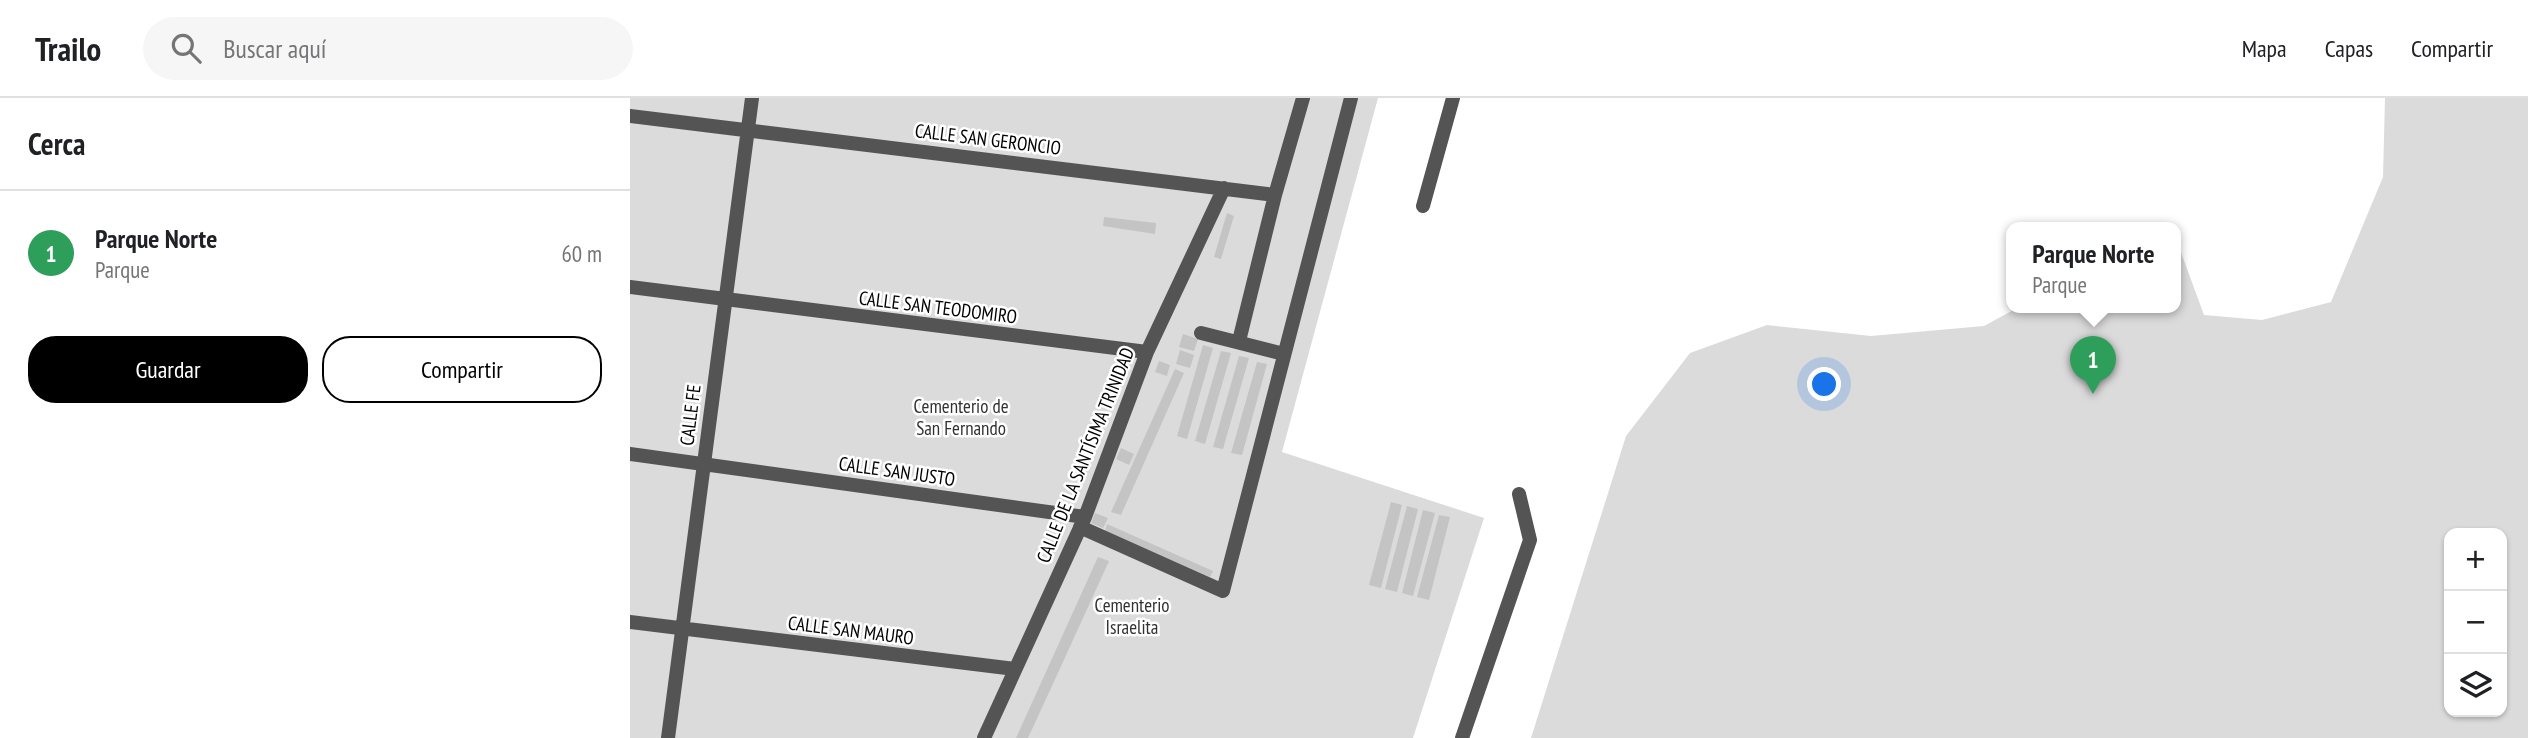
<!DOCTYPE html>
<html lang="es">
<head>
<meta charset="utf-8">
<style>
	body { margin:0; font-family:"PT Sans Narrow",sans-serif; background:#f6f6f6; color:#202124 }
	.controls { position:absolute; right:21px; bottom:21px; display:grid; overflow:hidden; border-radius:14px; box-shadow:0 2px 5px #0004 }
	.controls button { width:63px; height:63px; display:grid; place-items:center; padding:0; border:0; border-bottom:2px solid #e0e0e0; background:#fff; color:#202124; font:35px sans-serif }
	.you { position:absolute; left:1195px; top:287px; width:24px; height:24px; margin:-18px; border:5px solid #fff; border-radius:50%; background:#1a73e8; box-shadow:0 0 0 10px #1a73e833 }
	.badge { display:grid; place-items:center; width:46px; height:46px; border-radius:50%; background:#000; color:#fff; font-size:23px; font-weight:700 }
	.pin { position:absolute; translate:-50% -58px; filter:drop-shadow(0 2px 4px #0008) }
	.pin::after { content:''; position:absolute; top:37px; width:24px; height:21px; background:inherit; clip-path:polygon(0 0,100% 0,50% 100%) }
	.popup { position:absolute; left:1376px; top:124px; width:175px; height:91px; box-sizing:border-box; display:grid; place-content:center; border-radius:14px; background:#fff; filter:drop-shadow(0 2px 5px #0005); font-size:23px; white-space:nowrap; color:#757577 }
	.popup b { font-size:26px; color:#202124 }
	.popup::after { content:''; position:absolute; left:50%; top:100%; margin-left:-14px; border:14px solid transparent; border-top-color:#fff }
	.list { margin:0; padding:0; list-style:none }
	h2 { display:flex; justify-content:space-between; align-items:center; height:91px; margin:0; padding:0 28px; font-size:30px }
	h2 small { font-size:23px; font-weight:400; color:#757577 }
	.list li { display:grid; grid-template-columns:46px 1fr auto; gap:21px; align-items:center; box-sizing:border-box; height:126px; padding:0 28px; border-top:2px solid #e0e0e0 }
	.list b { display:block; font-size:26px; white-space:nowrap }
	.list p { margin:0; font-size:23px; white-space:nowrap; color:#757577 }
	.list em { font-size:23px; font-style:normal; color:#757577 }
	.actions { display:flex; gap:14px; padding:21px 28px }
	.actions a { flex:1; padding:16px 0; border:2px solid #000; border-radius:28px; text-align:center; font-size:24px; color:#000 }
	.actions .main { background:#000; color:#fff }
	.icon { flex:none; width:38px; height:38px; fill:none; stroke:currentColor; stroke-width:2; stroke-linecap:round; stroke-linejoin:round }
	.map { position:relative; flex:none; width:1898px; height:640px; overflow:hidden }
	header { display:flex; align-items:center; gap:42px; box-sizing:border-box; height:98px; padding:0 35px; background:#fff; border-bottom:2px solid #e0e0e0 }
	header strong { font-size:33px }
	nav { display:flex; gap:38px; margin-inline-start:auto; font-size:24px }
	.search { width:490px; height:63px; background:#f6f6f6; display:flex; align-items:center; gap:18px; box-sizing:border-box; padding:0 24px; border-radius:38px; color:#757577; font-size:26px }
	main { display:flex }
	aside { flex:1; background:#fff }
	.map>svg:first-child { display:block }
	.green { fill:#dbdbdb; fill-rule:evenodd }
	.building { fill:#c4c4c4 }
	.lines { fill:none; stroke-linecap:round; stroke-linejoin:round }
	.lane { stroke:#545454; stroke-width:14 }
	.street { stroke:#545454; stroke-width:14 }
	.labels { text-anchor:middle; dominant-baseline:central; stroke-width:5; stroke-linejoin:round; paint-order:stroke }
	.street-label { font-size:19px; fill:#000; stroke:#fff }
	.park-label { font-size:19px; fill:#323232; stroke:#fff }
</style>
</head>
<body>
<header>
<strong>Trailo</strong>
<div class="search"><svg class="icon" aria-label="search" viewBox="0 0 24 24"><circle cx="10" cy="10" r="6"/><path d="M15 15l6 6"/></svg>Buscar aquí</div>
<nav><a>Mapa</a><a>Capas</a><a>Compartir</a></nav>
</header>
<main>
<aside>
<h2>Cerca<small></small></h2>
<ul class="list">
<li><span class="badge" style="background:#2e9e5b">1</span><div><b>Parque Norte</b><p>Parque</p></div><em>60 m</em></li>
</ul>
<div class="actions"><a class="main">Guardar</a><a>Compartir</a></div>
</aside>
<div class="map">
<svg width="1898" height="640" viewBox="0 0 1898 640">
	<rect width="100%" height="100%" fill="#fff"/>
	<path class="green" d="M 0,0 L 748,0 L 652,354 L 854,420 L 783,640 L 0,640 Z
		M 1755,0 L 1898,0 L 1898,640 L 901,640 L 996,338 L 1060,255 L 1137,227 L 1241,238 L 1354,228 L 1387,210 L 1545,210 L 1545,138 L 1574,217 L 1632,222 L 1701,204 L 1753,79 ZM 1872,435 L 1872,614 L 1819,614 L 1819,435 Z"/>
	<path class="building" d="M 597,115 L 604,118 L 591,161 L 584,159 Z
		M 474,119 L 526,125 L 525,136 L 473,128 Z
		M 553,236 L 568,241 L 564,253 L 549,249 Z
		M 573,247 L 583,250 L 557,341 L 547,338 Z
		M 550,252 L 564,257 L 560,270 L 546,266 Z
		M 591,253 L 601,255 L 575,346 L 565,343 Z
		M 609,258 L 619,260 L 593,351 L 583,349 Z
		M 529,263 L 540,267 L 537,278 L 525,274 Z
		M 627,264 L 637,266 L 612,357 L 601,355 Z
		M 545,271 L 554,275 L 491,417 L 481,414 Z
		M 491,350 L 504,356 L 499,367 L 486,361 Z
		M 761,404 L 772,407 L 751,490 L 739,487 Z
		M 777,408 L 788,411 L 767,494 L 755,491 Z
		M 793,412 L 805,415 L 783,498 L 772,495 Z
		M 465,415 L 478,420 L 473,430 L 461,425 Z
		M 809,417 L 820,419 L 799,502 L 787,499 Z
		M 477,426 L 583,473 L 580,479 L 475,433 Z
		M 468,459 L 479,463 L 427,577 L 398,640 L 386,640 Z"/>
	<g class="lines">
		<path class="lane" d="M 0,18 L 645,97
			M 793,108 L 823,0
			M 0,189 L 517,254
			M 571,235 L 654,256
			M 609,243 L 645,97 L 673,0
			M 0,356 L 455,419
			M 450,429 L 593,493 L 721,0
			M 0,524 L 385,571
			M 38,640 L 122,0
			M 354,640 L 455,419 L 517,254 L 594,90"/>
		<path class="street" d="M 832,640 L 900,442 L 889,396"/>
	</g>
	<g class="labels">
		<g class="street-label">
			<text transform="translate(358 41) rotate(7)">CALLE SAN GERONCIO</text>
			<text transform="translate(308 209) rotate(7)">CALLE SAN TEODOMIRO</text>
			<text transform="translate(60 317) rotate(-83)">CALLE FE</text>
			<text transform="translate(455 357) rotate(-68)">CALLE DE LA SANTÍSIMA TRINIDAD</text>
			<text transform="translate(267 373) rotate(8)">CALLE SAN JUSTO</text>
			<text transform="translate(221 532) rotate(7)">CALLE SAN MAURO</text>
		</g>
		<g class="park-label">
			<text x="331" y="308">Cementerio de<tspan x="331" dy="22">San Fernando</tspan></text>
			<text x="502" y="507">Cementerio<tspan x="502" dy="22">Israelita</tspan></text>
		</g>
	</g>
</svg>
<div class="controls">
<button>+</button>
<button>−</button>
<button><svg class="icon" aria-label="layers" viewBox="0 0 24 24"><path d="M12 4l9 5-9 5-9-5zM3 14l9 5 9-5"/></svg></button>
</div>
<div class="you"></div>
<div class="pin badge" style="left:1463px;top:296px;background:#2e9e5b">1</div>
<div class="popup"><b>Parque Norte</b>Parque</div>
</div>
</main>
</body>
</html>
